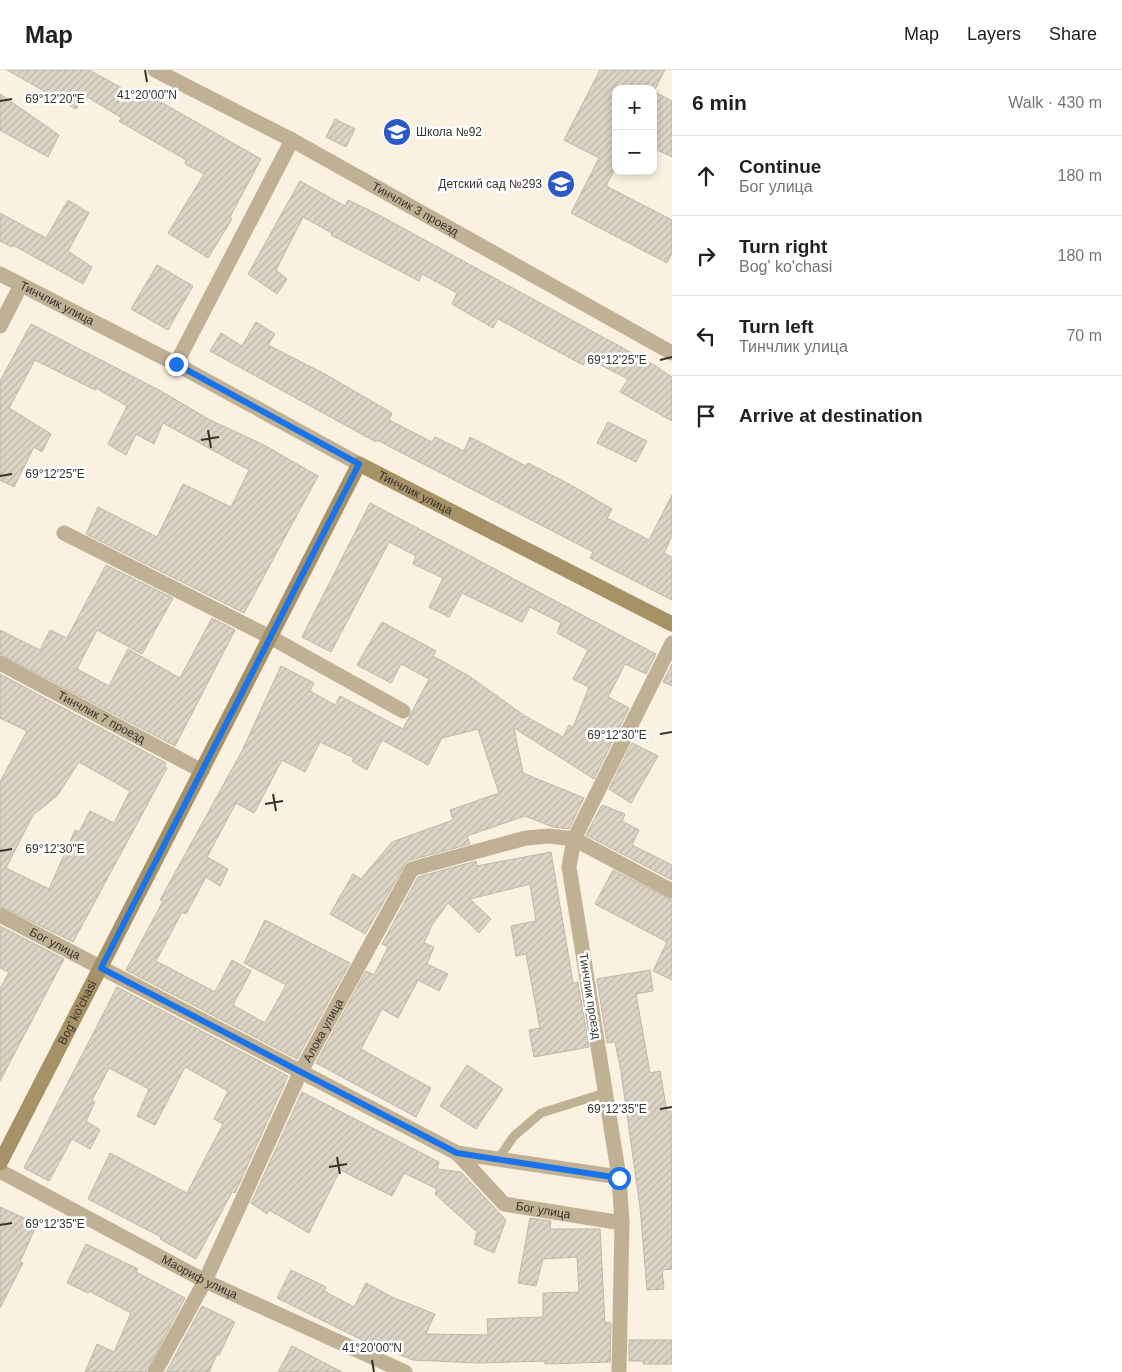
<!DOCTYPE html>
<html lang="en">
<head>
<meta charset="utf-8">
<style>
	body { margin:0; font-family:Arial,sans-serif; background:#f6f6f6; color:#202124 }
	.controls { position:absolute; right:15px; top:15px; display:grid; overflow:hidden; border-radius:10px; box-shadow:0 2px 8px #0003 }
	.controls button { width:45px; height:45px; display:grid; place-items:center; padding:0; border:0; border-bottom:1px solid #e0e0e0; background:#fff; color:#202124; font:25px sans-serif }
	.stop { position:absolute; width:15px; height:15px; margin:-11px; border:4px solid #1a73e8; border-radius:50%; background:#fff }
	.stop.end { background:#1a73e8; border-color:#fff; box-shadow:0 1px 5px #0008 }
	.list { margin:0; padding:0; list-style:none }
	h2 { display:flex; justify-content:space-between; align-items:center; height:65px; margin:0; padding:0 20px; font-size:21px }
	h2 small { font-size:16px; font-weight:400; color:#757577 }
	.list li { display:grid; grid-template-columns:32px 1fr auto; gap:15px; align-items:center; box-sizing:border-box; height:80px; padding:0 20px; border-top:1px solid #e0e0e0 }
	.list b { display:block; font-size:19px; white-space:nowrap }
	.list p { margin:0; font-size:16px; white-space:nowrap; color:#757577 }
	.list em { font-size:16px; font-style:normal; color:#757577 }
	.icon { flex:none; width:28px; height:28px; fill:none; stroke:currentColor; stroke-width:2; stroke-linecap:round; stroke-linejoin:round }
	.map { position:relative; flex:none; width:672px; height:1302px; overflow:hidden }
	header { display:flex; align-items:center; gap:30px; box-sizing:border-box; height:70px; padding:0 25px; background:#fff; border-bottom:1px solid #e0e0e0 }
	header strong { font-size:24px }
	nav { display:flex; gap:28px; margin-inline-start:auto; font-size:18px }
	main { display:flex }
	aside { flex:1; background:#fff }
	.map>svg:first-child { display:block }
	.building { fill:url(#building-hatch); stroke:#beb6a6; fill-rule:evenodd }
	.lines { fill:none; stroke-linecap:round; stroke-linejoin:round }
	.lane { stroke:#c0b195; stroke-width:9 }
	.street { stroke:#c0b195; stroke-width:15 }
	.secondary { stroke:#a79166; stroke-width:15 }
	.route { stroke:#1a73e8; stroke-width:6 }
	.ticks { fill:none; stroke:#36322c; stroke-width:2 }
	.labels { text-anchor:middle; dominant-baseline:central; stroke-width:5; stroke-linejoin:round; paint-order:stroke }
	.poi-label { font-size:12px; fill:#36322c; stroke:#fff; text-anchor:start }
	.street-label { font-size:12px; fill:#36322c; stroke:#fff }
	.ticks-label { font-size:12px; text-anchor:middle; fill:#36322c; stroke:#fff; stroke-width:5; stroke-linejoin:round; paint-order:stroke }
</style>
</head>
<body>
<header>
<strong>Map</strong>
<nav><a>Map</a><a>Layers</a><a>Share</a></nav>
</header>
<main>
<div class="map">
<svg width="672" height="1302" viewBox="0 0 672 1302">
	<defs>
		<pattern id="building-hatch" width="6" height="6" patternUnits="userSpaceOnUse" patternTransform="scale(1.25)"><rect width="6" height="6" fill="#dcd4c4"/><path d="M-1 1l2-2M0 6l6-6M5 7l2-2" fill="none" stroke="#bdb6a9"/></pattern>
	</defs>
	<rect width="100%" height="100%" fill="#faf1e1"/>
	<path class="building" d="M 7,0 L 89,0 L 135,25 L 138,19 L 261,89 L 230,147 L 232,149 L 208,188 L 168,163 L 204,104 L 185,94 L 186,90 L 119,51 L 122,48 L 84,25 L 76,39 Z
		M 600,0 L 665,0 L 655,19 L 616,19 L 616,97 L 606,116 L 672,150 L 672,183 L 667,193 L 571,143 L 599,88 L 564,70 Z
		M 653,21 L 672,31 L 672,87 L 653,78 Z
		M 0,24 L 59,65 L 48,87 L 0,60 Z
		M 335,49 L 355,59 L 346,77 L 326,67 Z
		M 300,111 L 345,136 L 348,130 L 377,144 L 654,295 L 672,307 L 672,351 L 620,322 L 628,309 L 587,288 L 583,295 L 498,249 L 493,258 L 452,234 L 457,223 L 422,204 L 419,211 L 331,165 L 332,163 L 303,147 L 276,200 L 287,209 L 277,224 L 248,204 Z
		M 68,130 L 89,143 L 68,181 L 92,197 L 83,214 L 13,175 L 12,177 L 0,171 L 0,143 L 46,168 Z
		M 157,195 L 193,216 L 168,260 L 131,239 Z
		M 256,252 L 275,264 L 268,275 L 325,304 L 392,343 L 389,350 L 432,372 L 435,367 L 464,381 L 470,367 L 526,396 L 528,393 L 569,414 L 612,439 L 607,448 L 649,470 L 672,425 L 672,466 L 664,483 L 672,487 L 672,530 L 590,488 L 593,482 L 377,370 L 376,372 L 210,281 L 221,263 L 242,276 Z
		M 31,254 L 159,320 L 210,350 L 262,374 L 318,406 L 244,543 L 86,464 L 98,437 L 157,467 L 183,414 L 231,437 L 249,400 L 163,353 L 154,374 L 136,364 L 126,385 L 108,374 L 127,336 L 96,318 L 95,320 L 35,290 L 9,338 L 51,364 L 42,382 L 34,377 L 14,417 L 0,410 L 0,311 Z
		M 608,352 L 647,371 L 636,392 L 597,373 Z
		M 370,433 L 656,584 L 646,604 L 625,594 L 608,627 L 629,638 L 594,709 L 514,658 L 523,703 L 584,728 L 569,759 L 553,757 L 525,746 L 467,766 L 470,774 L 407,791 L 365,864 L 330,844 L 353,804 L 361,809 L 392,772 L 453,750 L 450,740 L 499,723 L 478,659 L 442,668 L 428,695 L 382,670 L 367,700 L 352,691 L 354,688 L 320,672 L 305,702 L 282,690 L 254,743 L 236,733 L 207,787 L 228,799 L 220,816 L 206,807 L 186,844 L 182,842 L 156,891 L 215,922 L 232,890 L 251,901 L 233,935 L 265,953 L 286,915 L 244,893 L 265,850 L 350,893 L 297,989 L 126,900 L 163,831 L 160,830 L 242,681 L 281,596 L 314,613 L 310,621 L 335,635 L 340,626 L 403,659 L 429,609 L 401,594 L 391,613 L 357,595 L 382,552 L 436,581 L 433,586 L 469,606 L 525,646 L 563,667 L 569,655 L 573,657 L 589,617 L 573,609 L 588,580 L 557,563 L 561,553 L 530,537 L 522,552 L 462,523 L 449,547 L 429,537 L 443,508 L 413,494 L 416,486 L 389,472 L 331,582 L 302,567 Z
		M 106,495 L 173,528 L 142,584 L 97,560 L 77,599 L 109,616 L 128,579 L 180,608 L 212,548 L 235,560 L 175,676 L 0,584 L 0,560 L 40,580 L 50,560 L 67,568 Z
		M 672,594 L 672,616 L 663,612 Z
		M 0,604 L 166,693 L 164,697 L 167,698 L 73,872 L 0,836 L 0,712 L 27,661 L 0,648 ZM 79,692 L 130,721 L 114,753 L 90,741 L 79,762 L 75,760 L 49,819 L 6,798 L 33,745 L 57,726 Z
		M 632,673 L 658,686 L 631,733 L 609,719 Z
		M 602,735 L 625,744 L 622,751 L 639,760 L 632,775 L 672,795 L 672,810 L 586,765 Z
		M 551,782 L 573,913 L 578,912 L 589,977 L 534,987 L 529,960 L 540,958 L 526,884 L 516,886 L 511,856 L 536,851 L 530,814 L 470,829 L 491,849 L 479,863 L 448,833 L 432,855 L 424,873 L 434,877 L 427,894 L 448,904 L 439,921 L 418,910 L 398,948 L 382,939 L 361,979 L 431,1018 L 416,1047 L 316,993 L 366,901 L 374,905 L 388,877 L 382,874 L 418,807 L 476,791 L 477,796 Z
		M 613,800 L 672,830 L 672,910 L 653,901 L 667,872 L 595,834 Z
		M 0,856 L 64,889 L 0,1011 L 0,919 L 9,902 L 0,898 Z
		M 650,900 L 653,921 L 636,924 L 650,1003 L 660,1001 L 667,1042 L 671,1041 L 672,1199 L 662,1200 L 664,1219 L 647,1220 L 640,1137 L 621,1002 L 615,972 L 607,973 L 597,909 Z
		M 117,917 L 288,1006 L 235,1123 L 232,1122 L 196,1189 L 160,1169 L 161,1167 L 88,1129 L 110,1083 L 187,1123 L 223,1054 L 214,1049 L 228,1021 L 185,997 L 155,1055 L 137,1046 L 149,1019 L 109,998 L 92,1030 L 95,1032 L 86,1051 L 100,1060 L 90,1079 L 72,1069 L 49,1111 L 24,1098 Z
		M 467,995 L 503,1019 L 476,1059 L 440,1036 Z
		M 302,1022 L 439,1092 L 437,1099 L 461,1102 L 506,1150 L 494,1183 L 474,1174 L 477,1162 L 435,1124 L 437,1119 L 404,1103 L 392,1126 L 340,1100 L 309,1163 L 269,1140 L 267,1144 L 251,1133 Z
		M 0,1137 L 37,1154 L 20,1192 L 23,1193 L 0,1238 Z
		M 530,1148 L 551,1151 L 550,1159 L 600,1159 L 605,1253 L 610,1252 L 611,1254 L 610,1292 L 545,1294 L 545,1291 L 478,1293 L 413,1290 L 364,1271 L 277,1228 L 291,1200 L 326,1217 L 324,1221 L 354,1237 L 366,1213 L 394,1228 L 435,1244 L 426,1264 L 488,1265 L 487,1249 L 543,1247 L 543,1223 L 579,1222 L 577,1187 L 543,1189 L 536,1216 L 518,1213 Z
		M 86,1174 L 138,1199 L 136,1202 L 185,1228 L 146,1302 L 85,1302 L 97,1274 L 114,1282 L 131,1243 L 89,1221 L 88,1223 L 67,1213 Z
		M 202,1236 L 235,1252 L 219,1285 L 217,1284 L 209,1302 L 166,1302 Z
		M 629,1270 L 672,1270 L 672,1294 L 643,1294 L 643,1291 L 629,1291 Z
		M 292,1276 L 342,1302 L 278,1302 Z"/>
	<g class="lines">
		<path class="lane" d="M 498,1089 L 514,1066 L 541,1043 L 605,1023"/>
		<g class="street">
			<path id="s1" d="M 155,0 L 292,70 L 672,283"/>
			<path id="s2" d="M 0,204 L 176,294 L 359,394"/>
			<path d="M 0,256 L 21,215"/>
			<path d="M 176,294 L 292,70"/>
			<path d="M 64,463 L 270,567 L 403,641"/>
			<path id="s3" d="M 0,593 L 202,701"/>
			<path id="s4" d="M 0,845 L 457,1083 L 619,1107"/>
			<path id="s5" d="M 457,1083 L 504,1134 L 622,1153"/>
			<path id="s6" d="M 0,1101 L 205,1211 L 405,1302"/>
			<path id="s7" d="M 155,1302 L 205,1211 L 301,1001 L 412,799 L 526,768 L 549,766 L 574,769 L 672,821"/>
			<path d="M 619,1302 L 622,1153 L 619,1107 L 569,797 L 574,769 L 672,573"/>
		</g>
		<path class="secondary" id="s8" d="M 0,1093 L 359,394 L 672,554"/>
	</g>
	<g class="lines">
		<path class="route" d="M 176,294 L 359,394 L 101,898 L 457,1083 L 619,1108"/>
	</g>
	<path class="ticks" d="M 145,0 L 147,12M 0,31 L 12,29M 660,290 L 672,287M 208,360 L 211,378M 201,370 L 219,367M 0,406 L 12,404M 660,664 L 672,662M 273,724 L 276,741M 265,734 L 283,731M 0,781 L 12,779M 660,1039 L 672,1037M 337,1087 L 340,1104M 329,1097 L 347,1094M 0,1155 L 12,1153M 372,1290 L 374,1302"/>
	<defs>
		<symbol id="school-disc" viewBox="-11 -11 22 22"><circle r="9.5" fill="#2b5ac8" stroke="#fff"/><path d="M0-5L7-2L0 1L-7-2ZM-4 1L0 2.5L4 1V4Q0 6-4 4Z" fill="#fff"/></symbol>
	</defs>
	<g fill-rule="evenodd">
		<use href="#school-disc" x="381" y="46" width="32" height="32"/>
		<use href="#school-disc" x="545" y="98" width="32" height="32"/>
	</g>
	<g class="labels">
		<g class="poi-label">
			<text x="416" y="62">Школа №92</text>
			<text x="542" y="114" text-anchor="end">Детский сад №293</text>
		</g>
		<g class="street-label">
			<text stroke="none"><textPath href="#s1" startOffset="295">Тинчлик 3 проезд</textPath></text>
			<text stroke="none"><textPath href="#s2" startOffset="64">Тинчлик улица</textPath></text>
			<text stroke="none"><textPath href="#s8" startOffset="849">Тинчлик улица</textPath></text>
			<text stroke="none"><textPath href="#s3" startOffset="115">Тинчлик 7 проезд</textPath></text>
			<text stroke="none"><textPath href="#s4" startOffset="62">Бог улица</textPath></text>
			<text transform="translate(590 926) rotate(81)">Тинчлик проезд</text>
			<text stroke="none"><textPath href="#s8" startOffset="169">Bog' ko'chasi</textPath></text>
			<text stroke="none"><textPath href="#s7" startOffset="381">Алока улица</textPath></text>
			<text stroke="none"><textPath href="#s5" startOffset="109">Бог улица</textPath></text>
			<text stroke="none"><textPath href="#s6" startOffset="226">Маориф улица</textPath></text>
		</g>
	</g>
	<g class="ticks-label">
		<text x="147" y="29">41°20'00"N</text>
		<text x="55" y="33">69°12'20"E</text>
		<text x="617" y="294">69°12'25"E</text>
		<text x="55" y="408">69°12'25"E</text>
		<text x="617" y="669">69°12'30"E</text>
		<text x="55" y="783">69°12'30"E</text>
		<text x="617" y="1043">69°12'35"E</text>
		<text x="55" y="1158">69°12'35"E</text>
		<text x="372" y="1282">41°20'00"N</text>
	</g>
</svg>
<div class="controls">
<button>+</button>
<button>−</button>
</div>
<div class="stop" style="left:619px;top:1108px"></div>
<div class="stop end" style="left:176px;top:294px"></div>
</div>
<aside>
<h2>6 min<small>Walk · 430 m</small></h2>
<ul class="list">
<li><svg class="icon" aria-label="ahead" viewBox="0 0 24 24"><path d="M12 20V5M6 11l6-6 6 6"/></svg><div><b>Continue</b><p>Бог улица</p></div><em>180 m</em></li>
<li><svg class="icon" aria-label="right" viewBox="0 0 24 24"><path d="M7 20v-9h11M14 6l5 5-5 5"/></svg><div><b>Turn right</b><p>Bog' ko'chasi</p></div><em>180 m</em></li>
<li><svg class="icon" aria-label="left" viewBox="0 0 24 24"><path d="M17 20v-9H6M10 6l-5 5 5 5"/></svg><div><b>Turn left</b><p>Тинчлик улица</p></div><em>70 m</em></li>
<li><svg class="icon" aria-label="arrive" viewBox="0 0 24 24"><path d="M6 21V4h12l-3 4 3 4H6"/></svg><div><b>Arrive at destination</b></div></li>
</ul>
</aside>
</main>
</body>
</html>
